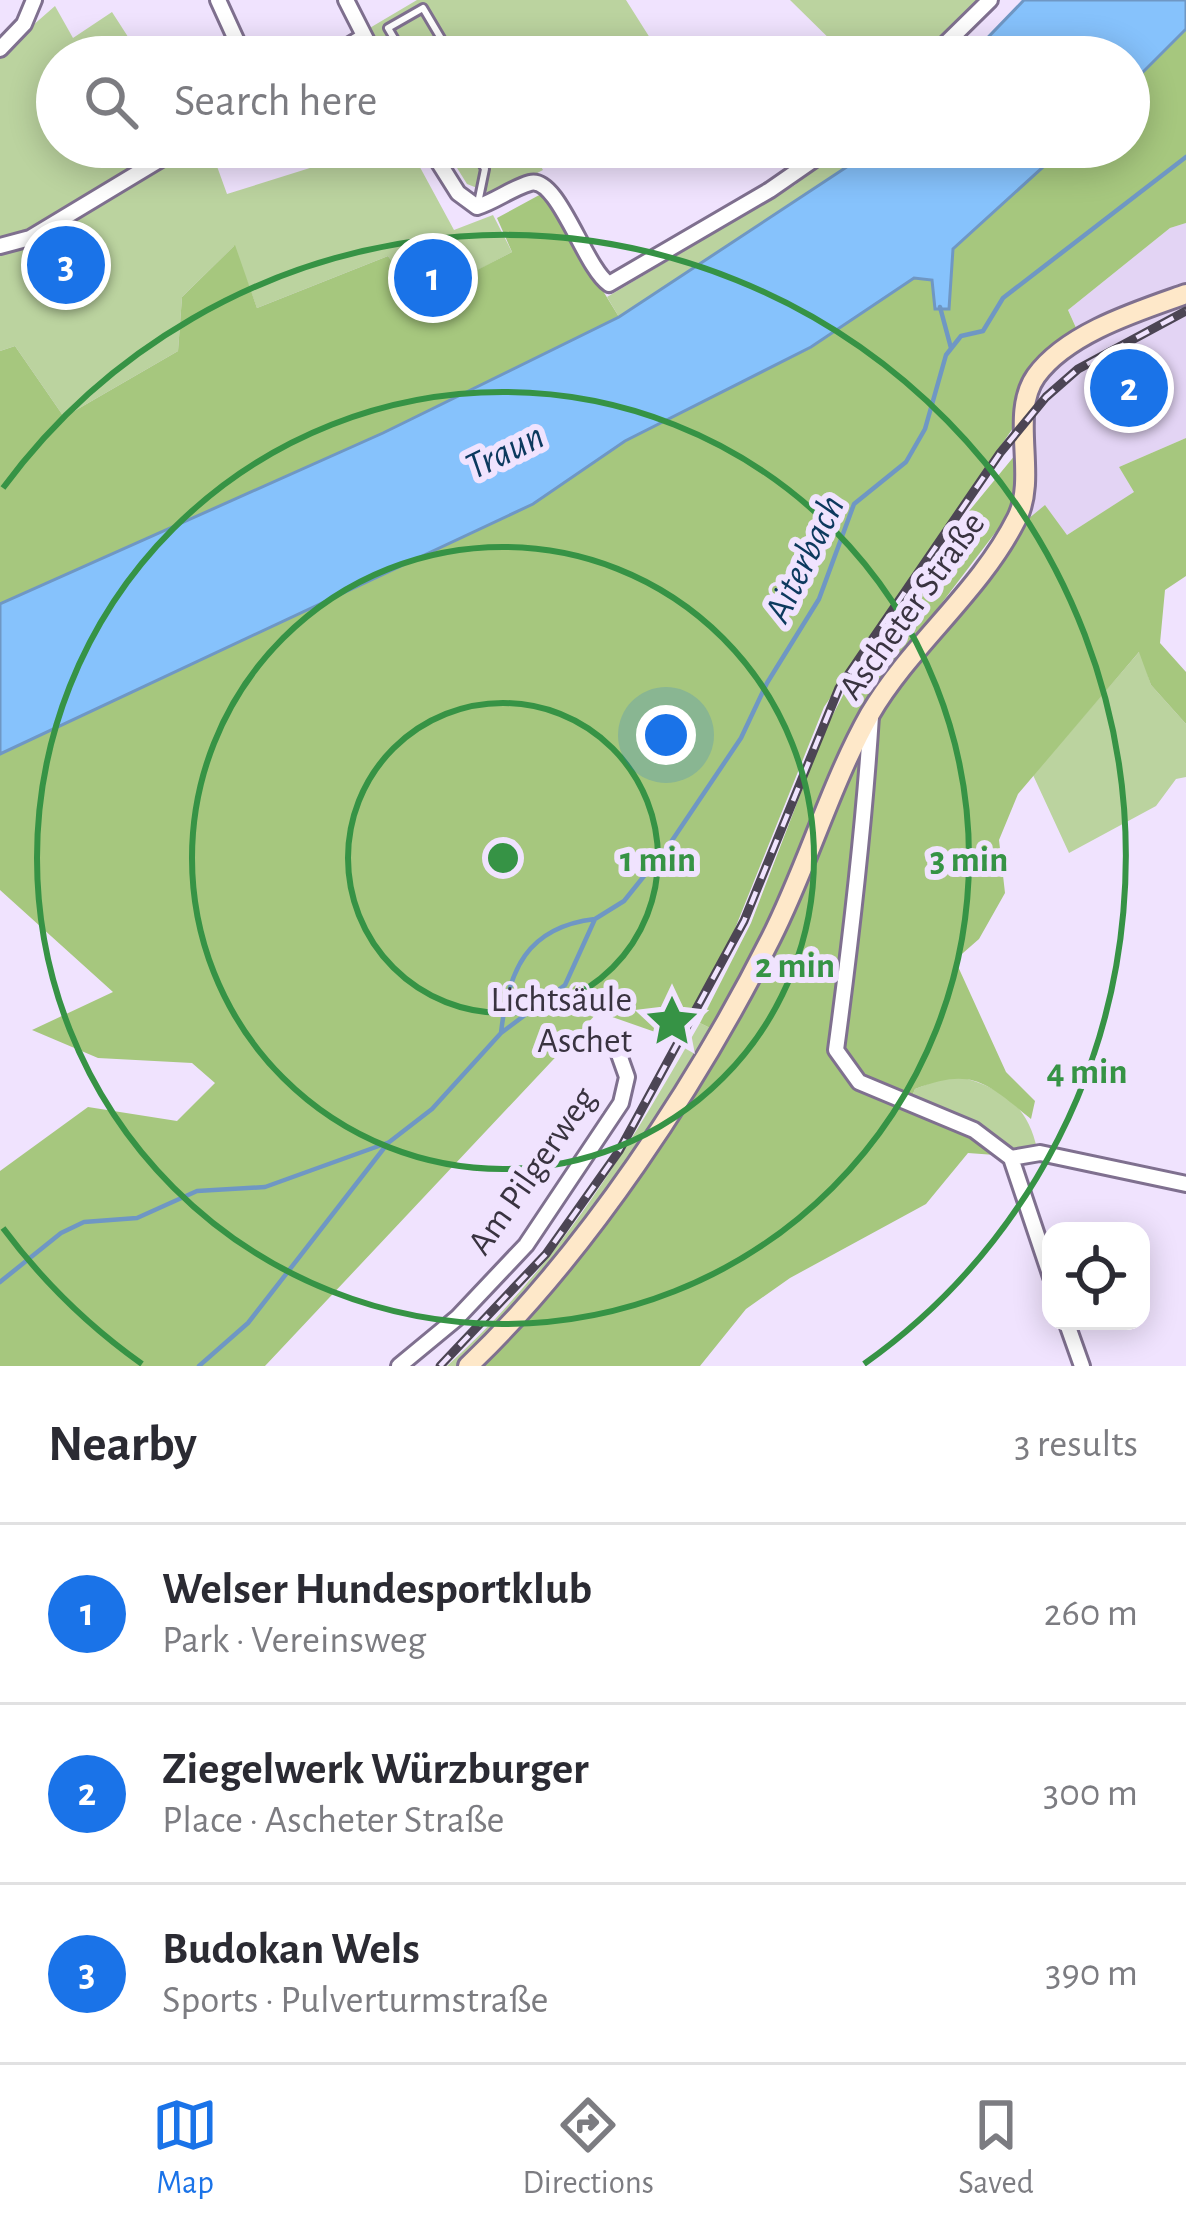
<!DOCTYPE html>
<html lang="en">
<head>
<meta charset="utf-8">
<style>
	body { margin:0; font-family:"Alegreya Sans",sans-serif; background:#f2f2f3; color:#2b2b33 }
	.controls { position:absolute; right:36px; bottom:36px; display:grid; overflow:hidden; border-radius:24px; box-shadow:0 6px 30px #0003 }
	.controls button { width:108px; height:108px; display:grid; place-items:center; padding:0; border:0; border-bottom:3px solid #e1e1e2; background:#fff; color:#2b2b33; font:60px sans-serif }
	.you { position:absolute; left:666px; top:735px; width:42px; height:42px; margin:-30px; border:9px solid #fff; border-radius:50%; background:#1a73e8; box-shadow:0 0 0 18px #1a73e833 }
	.badge { display:grid; place-items:center; width:78px; height:78px; border-radius:50%; background:#1a73e8; color:#fff; font-size:39px; font-weight:700 }
	.pin { position:absolute; translate:-50% -50%; border:6px solid #fff; box-shadow:0 3px 12px #0006 }
	.list { margin:0; padding:0; list-style:none }
	h2 { display:flex; justify-content:space-between; align-items:center; height:156px; margin:0; padding:0 48px; font-size:51px }
	h2 small { font-size:39px; font-weight:400; color:#7c7c81 }
	.list li { display:grid; grid-template-columns:78px 1fr auto; gap:36px; align-items:center; box-sizing:border-box; height:180px; padding:0 48px; border-top:3px solid #e1e1e2 }
	.list b { display:block; font-size:45px; white-space:nowrap }
	.list p { margin:0; font-size:39px; white-space:nowrap; color:#7c7c81 }
	.list em { font-size:39px; font-style:normal; color:#7c7c81 }
	.icon { flex:none; width:66px; height:66px; fill:none; stroke:currentColor; stroke-width:2; stroke-linecap:round; stroke-linejoin:round }
	.map { position:relative; flex:none; width:1186px; height:1366px; overflow:hidden }
	.search { position:absolute; background:#fff; box-shadow:0 6px 30px #0003; left:36px; right:36px; top:36px; height:132px; display:flex; align-items:center; gap:30px; box-sizing:border-box; padding:0 42px; border-radius:66px; color:#7c7c81; font-size:45px }
	.sheet { height:696px; background:#fff }
	nav { display:flex; justify-content:space-around; align-items:center; box-sizing:border-box; height:168px; border-top:3px solid #e1e1e2; background:#fff; font-size:33px; color:#7c7c81 }
	nav a { display:grid; justify-items:center; gap:6px }
	nav .on { color:#1a73e8 }
	.map>svg:first-child { display:block }
	.built { fill:#e3d4f4 }
	.green { fill:#bbd39f }
	.forest { fill:#a6c77e }
	.water { fill:#86c2fc; stroke:#6f97c4; stroke-width:3 }
	.lines { fill:none; stroke-linecap:round; stroke-linejoin:round }
	.stream { stroke:#6f97c4; stroke-width:4.5 }
	.lane-casing { stroke:#7f708f; stroke-width:12 }
	.street-casing { stroke:#7f708f; stroke-width:20 }
	.secondary-casing { stroke:#7f708f; stroke-width:24 }
	.lane { stroke:#fff; stroke-width:6 }
	.street { stroke:#fff; stroke-width:14 }
	.secondary { stroke:#fee8c9; stroke-width:18 }
	.rail-casing { stroke:#4c4554; stroke-width:9 }
	.rail { stroke:#f0e3fe; stroke-width:4.5; stroke-dasharray:14; stroke-linecap:butt }
	.ring { fill:none; stroke:#369345; stroke-width:6 }
	.labels { text-anchor:middle; dominant-baseline:central; stroke-width:12; stroke-linejoin:round; paint-order:stroke }
	.street-label { font-size:36px; fill:#393340; stroke:#f0e3fe }
	.poi-label { font-size:36px; fill:#393340; stroke:#f0e3fe; text-anchor:end }
	.water-label { font-size:39px; font-style:italic; fill:#0c395e; stroke:#f0e3fe }
	.centre { fill:#369345; stroke:#f0e3fe; stroke-width:6 }
	.ring-label { font-size:36px; text-anchor:middle; font-weight:bold; fill:#369345; stroke:#f0e3fe; stroke-width:12; stroke-linejoin:round; paint-order:stroke }
</style>
</head>
<body>
<div class="map">
<svg width="1186" height="1366" viewBox="0 0 1186 1366">
	<rect width="100%" height="100%" fill="#f0e3fe"/>
	<path class="built" d="M 1186,223 L 1186,438 L 1119,467 L 1135,492 L 1067,535 L 1022,524 L 1039,384 L 1085,347 L 1068,310 L 1170,228 Z"/>
	<path class="green" d="M 417,0 L 626,0 L 662,57 L 387,57 L 368,29 Z
		M 790,0 L 978,0 L 919,57 L 848,57 Z
		M 55,6 L 73,38 L 112,12 L 141,57 L 57,57 L 57,147 L 166,147 L 13,239 L 0,238 L 0,54 Z
		M 193,147 L 210,147 L 227,194 L 377,147 L 409,147 L 454,230 L 493,215 L 512,252 L 419,301 L 388,256 L 257,308 L 234,246 L 182,297 L 178,351 L 64,417 L 15,346 L 0,351 L 0,255 Z
		M 444,147 L 564,147 L 539,163 L 543,170 L 495,195 L 467,184 Z
		M 841,147 L 877,147 L 619,317 L 607,297 L 795,185 Z
		M 1140,651 L 1151,685 L 1186,724 L 1186,777 L 1176,779 L 1156,806 L 1069,853 L 1033,775 Z
		M 700,1023 L 710,1028 L 607,1195 L 476,1348 L 457,1366 L 447,1366 C 558,1265 626,1152 700,1023 Z
		M 951,1075 C 996,1085 1027,1101 1037,1149 L 1011,1152 L 910,1101 L 915,1089 Z"/>
	<path class="forest" d="M 1186,29 L 1186,223 L 1170,228 L 1068,310 L 1077,330 C 1038,360 1021,367 1019,419 L 824,707 L 732,936 L 678,1040 L 598,1012 L 265,1366 L 0,1366 L 0,1171 L 88,1107 L 177,1121 L 215,1083 L 192,1063 L 98,1058 L 32,1030 L 113,992 L 0,890 L 0,754 L 533,504 L 625,441 L 811,348 L 914,278 L 948,276 L 953,250 L 1065,147 L 1129,147 L 1129,86 Z
		M 543,193 L 619,317 L 383,433 L 0,604 L 0,351 L 15,346 L 64,417 L 178,351 L 182,297 L 235,245 L 257,308 L 388,256 L 419,300 L 512,252 L 497,218 Z
		M 1186,438 L 1186,576 L 1165,590 L 1160,643 L 1186,672 L 1186,724 L 1151,685 L 1139,652 L 1018,794 L 999,840 L 1005,893 L 979,939 L 955,960 L 1006,1072 L 1035,1101 L 1031,1119 C 986,1082 972,1067 915,1089 L 908,1106 L 962,1131 L 995,1155 L 968,1153 L 926,1204 L 790,1278 L 746,1309 L 700,1366 L 478,1366 L 554,1286 L 774,950 L 864,746 L 896,690 L 1022,524 L 1045,505 L 1067,535 L 1134,492 L 1119,467 Z
		M 1020,449 L 1020,485 L 1011,512 L 874,692 L 754,957 L 710,1028 L 700,1023 L 751,923 L 825,730 L 853,676 L 965,516 Z"/>
	<path class="water" d="M 1024,0 L 1186,0 L 1186,29 L 1129,86 L 1129,57 L 969,57 Z
		M 877,147 L 1065,147 L 953,249 L 949,309 L 935,309 L 932,280 L 914,278 L 811,347 L 625,441 L 533,504 L 0,754 L 0,604 L 383,433 L 619,317 Z"/>
	<g class="lines">
		<path class="stream" d="M 940,307 L 951,348
			M 501,1033 C 508,970 527,927 595,919
			M 0,1282 L 61,1233 L 84,1222 L 137,1218 L 197,1191 L 265,1187 L 387,1143
			M 199,1366 L 248,1323 L 388,1143 L 432,1109 L 501,1033 L 565,985 L 595,919 L 624,901 L 669,845 L 741,738 L 767,683 L 819,599 L 854,504 L 906,462 L 925,429 L 946,355 L 961,336 L 983,331 L 1003,298 L 1186,157"/>
		<defs>
			<path id="lane" d="M 405,57 L 388,28 L 423,8 L 452,57
				M 473,147 L 485,169 L 478,203"/>
			<path id="street" d="M 218,0 L 244,57
				M 346,0 L 375,57
				M 0,49 L 24,24 L 34,0
				M 330,57 L 363,37
				M 932,57 L 990,0
				M 429,147 L 458,193 L 477,207 C 496,201 512,188 530,183 C 558,175 584,267 609,284 L 770,190 L 832,147
				M 0,246 L 30,238 L 181,147
				M 871,716 C 864,828 851,938 836,1050 L 859,1082 L 974,1130 L 1011,1158
				M 1011,1158 L 1040,1153 L 1186,1184
				M 1011,1158 L 1051,1277
				M 1066,1321 L 1082,1366
				M 399,1366 L 457,1318 L 526,1245 L 621,1103 L 627,1077 L 616,1046"/>
			<path id="secondary" d="M 468,1366 C 586,1254 698,1083 771,938 C 808,865 830,785 870,714 C 911,644 980,592 1017,518 C 1038,476 1009,414 1036,376 C 1067,333 1138,311 1186,294"/>
		</defs>
		<use href="#lane" class="lane-casing"/>
		<use href="#street" class="street-casing"/>
		<use href="#secondary" class="secondary-casing"/>
		<use href="#lane" class="lane"/>
		<use href="#street" class="street"/>
		<use href="#secondary" class="secondary"/>
		<defs>
			<path id="rail" d="M 440,1366 L 546,1254 L 619,1151 L 744,921 L 839,688 L 1000,453 L 1046,397 L 1078,369 L 1186,311"/>
		</defs>
		<use href="#rail" class="rail-casing"/>
		<use href="#rail" class="rail"/>
	</g>
	<g class="ring">
		<circle cx="503" cy="858" r="155"/>
		<circle cx="503" cy="858" r="311"/>
		<circle cx="503" cy="858" r="466"/>
		<path d="M142 1364A622 622 0 0 1 3 1228M3 488A622 622 0 1 1 864 1364"/>
	</g>
	<defs>
		<symbol id="sight-bare" viewBox="-9 -9 18 18"><path d="M0-6L1.8-2.2L6-1.7L2.9 1.2L3.7 5.4L0 3.3L-3.7 5.4L-2.9 1.2L-6-1.7L-1.8-2.2Z" fill="#369345" stroke="#f0e3fe" stroke-width="2.5" paint-order="stroke"/></symbol>
	</defs>
	<g fill-rule="evenodd">
		<use href="#sight-bare" x="634" y="983" width="76" height="76"/>
	</g>
	<g class="labels">
		<g class="street-label">
			<text transform="translate(912 606) rotate(-54)">Ascheter Straße</text>
			<text transform="translate(532 1171) rotate(-55)">Am Pilgerweg</text>
		</g>
		<g class="poi-label">
			<text x="632" y="1000">Lichtsäule<tspan x="632" dy="41">Aschet</tspan></text>
		</g>
		<g class="water-label">
			<text transform="translate(505 452) rotate(-26)">Traun</text>
			<text transform="translate(805 559) rotate(-64)">Aiterbach</text>
		</g>
	</g>
	<circle cx="503" cy="858" r="18" class="centre"/>
	<g class="ring-label">
		<text x="658" y="871">1 min</text>
		<text x="969" y="871">3 min</text>
		<text x="795" y="977">2 min</text>
		<text x="1087" y="1083">4 min</text>
	</g>
</svg>
<div class="controls">
<button><svg class="icon" aria-label="locate" viewBox="0 0 24 24"><circle cx="12" cy="12" r="6"/><path d="M12 2v4M12 18v4M2 12h4M18 12h4"/></svg></button>
</div>
<div class="you"></div>
<div class="pin badge" style="left:433px;top:278px">1</div>
<div class="pin badge" style="left:1129px;top:388px">2</div>
<div class="pin badge" style="left:66px;top:265px">3</div>
<div class="search"><svg class="icon" aria-label="search" viewBox="0 0 24 24"><circle cx="10" cy="10" r="6"/><path d="M15 15l6 6"/></svg>Search here</div>
</div>
<section class="sheet">
<h2>Nearby<small>3 results</small></h2>
<ul class="list">
<li><span class="badge">1</span><div><b>Welser Hundesportklub</b><p>Park · Vereinsweg</p></div><em>260 m</em></li>
<li><span class="badge">2</span><div><b>Ziegelwerk Würzburger</b><p>Place · Ascheter Straße</p></div><em>300 m</em></li>
<li><span class="badge">3</span><div><b>Budokan Wels</b><p>Sports · Pulverturmstraße</p></div><em>390 m</em></li>
</ul>
</section>
<nav>
<a class="on"><svg class="icon" aria-label="map" viewBox="0 0 24 24"><path d="M3 6l6-2 6 2 6-2v14l-6 2-6-2-6 2zM9 4v14M15 6v14"/></svg>Map</a>
<a><svg class="icon" aria-label="directions" viewBox="0 0 24 24"><path d="M12 3l9 9-9 9-9-9zM9 14v-3h6M13 9l2 2-2 2"/></svg>Directions</a>
<a><svg class="icon" aria-label="saved" viewBox="0 0 24 24"><path d="M7 4h10v16l-5-4-5 4z"/></svg>Saved</a>
</nav>
</body>
</html>
